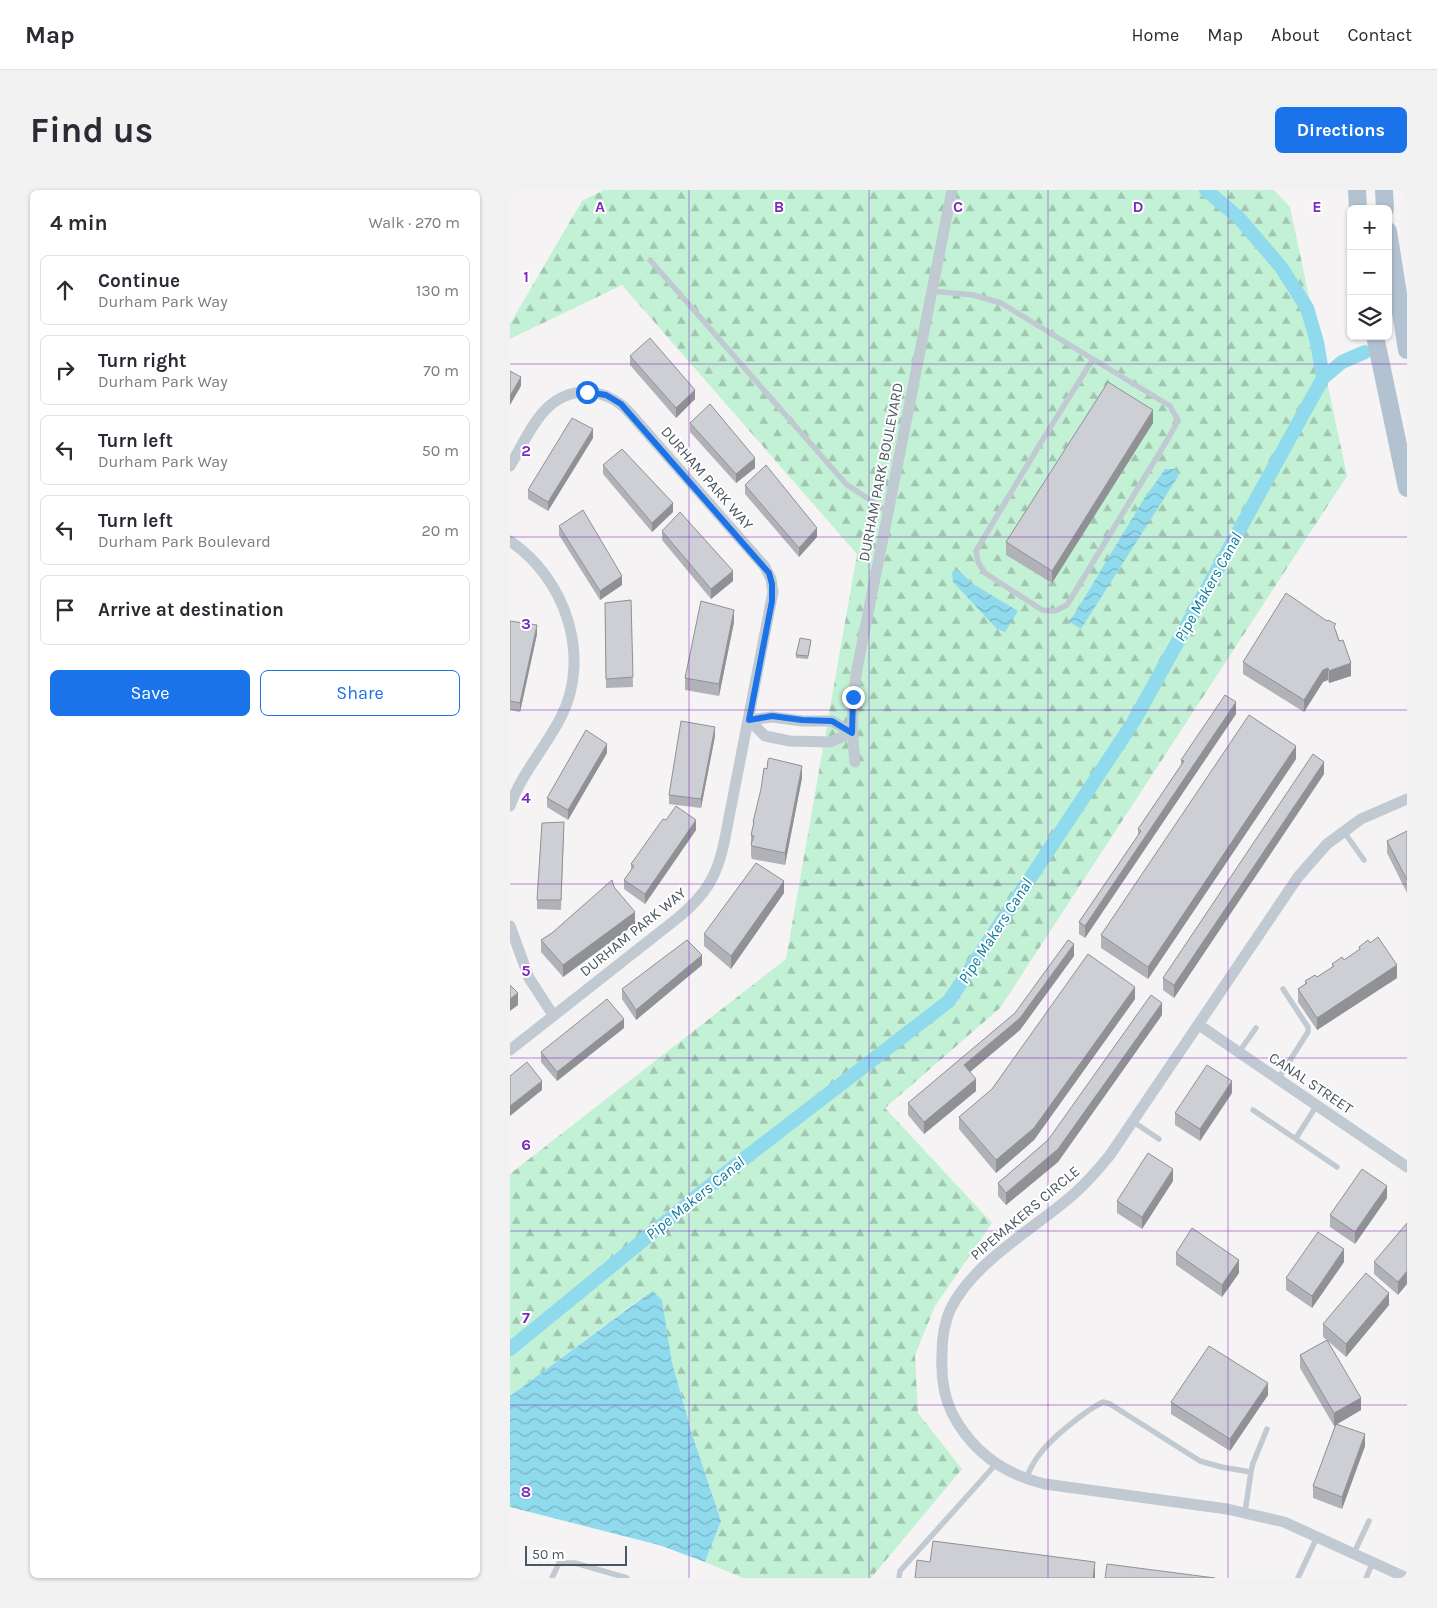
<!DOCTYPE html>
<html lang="en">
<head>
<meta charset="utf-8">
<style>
	body { margin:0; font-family:Karla,sans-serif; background:#f2f2f3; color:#2b2b33 }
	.controls { position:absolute; right:15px; top:15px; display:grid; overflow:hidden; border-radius:8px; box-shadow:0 1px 4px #0004 }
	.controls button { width:45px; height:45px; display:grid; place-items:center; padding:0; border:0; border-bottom:1px solid #e1e1e2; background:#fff; color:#2b2b33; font:25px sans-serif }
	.scale { position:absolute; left:15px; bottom:12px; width:102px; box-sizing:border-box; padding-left:5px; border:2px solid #4a5661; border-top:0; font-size:14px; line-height:18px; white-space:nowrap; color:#4a5661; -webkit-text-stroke:4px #fff; paint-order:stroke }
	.stop { position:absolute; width:15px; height:15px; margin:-11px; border:4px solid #1a73e8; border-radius:50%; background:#fff }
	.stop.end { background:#1a73e8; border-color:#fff; box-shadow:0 1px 5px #0008 }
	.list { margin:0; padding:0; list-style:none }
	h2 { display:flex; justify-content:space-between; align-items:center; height:65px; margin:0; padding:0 20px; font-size:21px }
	h2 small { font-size:16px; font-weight:400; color:#7c7c81 }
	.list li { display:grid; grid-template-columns:32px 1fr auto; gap:15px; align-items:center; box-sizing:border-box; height:70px; margin:0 10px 10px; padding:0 10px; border:1px solid #e1e1e2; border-radius:8px }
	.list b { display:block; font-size:19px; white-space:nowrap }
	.list p { margin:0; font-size:16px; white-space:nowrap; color:#7c7c81 }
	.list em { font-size:16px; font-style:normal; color:#7c7c81 }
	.actions { display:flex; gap:10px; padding:15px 20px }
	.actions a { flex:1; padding:11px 0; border:1px solid #1a73e8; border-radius:8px; text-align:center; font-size:18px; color:#1a73e8 }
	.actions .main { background:#1a73e8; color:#fff }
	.icon { flex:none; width:28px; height:28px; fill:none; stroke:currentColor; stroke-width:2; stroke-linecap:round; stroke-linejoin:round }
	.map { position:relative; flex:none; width:897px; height:1388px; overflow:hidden; border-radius:8px }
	header { display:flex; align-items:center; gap:30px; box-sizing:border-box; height:70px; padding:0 25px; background:#fff; border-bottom:1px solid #e1e1e2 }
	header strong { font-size:24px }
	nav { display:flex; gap:28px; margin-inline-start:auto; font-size:18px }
	.intro { display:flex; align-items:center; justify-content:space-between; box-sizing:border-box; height:120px; padding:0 30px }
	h1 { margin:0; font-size:35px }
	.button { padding:12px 22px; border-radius:8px; background:#1a73e8; color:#fff; font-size:18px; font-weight:700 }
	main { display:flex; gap:30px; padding:0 30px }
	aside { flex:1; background:#fff; border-radius:8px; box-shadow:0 1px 4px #0004 }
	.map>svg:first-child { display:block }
	.forest { fill:url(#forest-firs) }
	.water { fill:url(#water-waves) }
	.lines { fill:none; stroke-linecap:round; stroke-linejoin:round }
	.canal { stroke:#90daee; stroke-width:14 }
	.lane { stroke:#c1cad2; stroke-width:5.5 }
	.street { stroke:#c1cad2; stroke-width:11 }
	.primary { stroke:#b3c2d1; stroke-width:18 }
	.wall { fill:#b0b2b7 }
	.shaded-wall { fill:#909195 }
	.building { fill:#cdcfd5; stroke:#909195 }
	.route { stroke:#1a73e8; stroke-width:6 }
	.grid { fill:none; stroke:#7b2cbf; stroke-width:1; stroke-opacity:0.55 }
	.labels { text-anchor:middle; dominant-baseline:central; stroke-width:4; stroke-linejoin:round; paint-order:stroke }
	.street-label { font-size:15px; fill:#4a5661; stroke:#fff }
	.water-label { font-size:16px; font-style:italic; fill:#0c7c9b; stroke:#fff }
	.grid-label { font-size:16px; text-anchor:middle; font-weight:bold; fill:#7b2cbf; stroke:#fff; stroke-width:4; stroke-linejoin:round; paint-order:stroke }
</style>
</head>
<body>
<header>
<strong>Map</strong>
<nav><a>Home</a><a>Map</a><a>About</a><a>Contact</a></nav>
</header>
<div class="intro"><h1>Find us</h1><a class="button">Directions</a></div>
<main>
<aside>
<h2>4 min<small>Walk · 270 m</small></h2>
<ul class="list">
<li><svg class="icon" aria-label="ahead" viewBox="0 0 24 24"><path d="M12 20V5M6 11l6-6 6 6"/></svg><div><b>Continue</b><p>Durham Park Way</p></div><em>130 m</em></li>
<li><svg class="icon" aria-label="right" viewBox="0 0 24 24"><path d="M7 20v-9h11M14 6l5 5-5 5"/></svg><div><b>Turn right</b><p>Durham Park Way</p></div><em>70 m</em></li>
<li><svg class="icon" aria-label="left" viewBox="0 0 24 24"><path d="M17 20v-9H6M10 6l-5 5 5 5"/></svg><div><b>Turn left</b><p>Durham Park Way</p></div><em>50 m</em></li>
<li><svg class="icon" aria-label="left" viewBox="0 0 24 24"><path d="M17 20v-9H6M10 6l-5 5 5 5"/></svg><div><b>Turn left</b><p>Durham Park Boulevard</p></div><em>20 m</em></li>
<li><svg class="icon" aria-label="arrive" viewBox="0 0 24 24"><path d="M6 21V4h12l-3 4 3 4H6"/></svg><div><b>Arrive at destination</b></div></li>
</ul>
<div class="actions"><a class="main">Save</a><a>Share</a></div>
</aside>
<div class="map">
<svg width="897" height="1388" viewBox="0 0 897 1388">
	<defs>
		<pattern id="forest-firs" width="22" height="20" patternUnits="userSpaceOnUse" patternTransform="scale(1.25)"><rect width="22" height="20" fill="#c3f1d5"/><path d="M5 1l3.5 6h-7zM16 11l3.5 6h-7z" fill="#a0c6b0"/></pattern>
		<pattern id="water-waves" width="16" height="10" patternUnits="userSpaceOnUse" patternTransform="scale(1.25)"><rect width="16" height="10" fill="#90daee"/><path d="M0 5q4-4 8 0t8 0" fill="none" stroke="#78b4c4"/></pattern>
	</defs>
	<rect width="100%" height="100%" fill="#f5f3f3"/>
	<path class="forest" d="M 94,0 L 764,0 L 780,17 L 837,286 L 490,818 L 375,918 L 482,1033 L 425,1116 L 405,1165 L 408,1223 L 452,1279 L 361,1388 L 233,1388 L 195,1372 L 211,1331 L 182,1244 L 162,1172 L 152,1111 L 141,1101 L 0,1206 L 0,984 L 276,769 L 347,364 L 112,95 L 0,149 L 0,134 L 72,11 Z"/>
	<path class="water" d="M 655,279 L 665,279 L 669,285 L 571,439 L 558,431 L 564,425 L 632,312 Z
		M 447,379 L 463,394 L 508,421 L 495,442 L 487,439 L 443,392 L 442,383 Z
		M 142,1101 L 152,1110 L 162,1172 L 182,1244 L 211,1331 L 195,1372 L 149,1355 L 0,1317 L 0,1206 Z"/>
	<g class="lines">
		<path class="canal" d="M 696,0 L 729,28 L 771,77 L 797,118 L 807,152 L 813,188
			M 0,1159 L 213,985 L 439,811 L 624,531 L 813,188 L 832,172 L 855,162"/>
		<path class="lane" d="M 140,70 L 336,294 L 378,322
			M 422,101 L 463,105 L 491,113 L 660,216 L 668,230 L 659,247 L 557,415 L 545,421 L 532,420 L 475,383 L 468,372 L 466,361 L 530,254 L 583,169
			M 834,642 L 854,670
			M 729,862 L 746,838
			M 768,889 L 798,842 L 798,837 L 773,799
			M 743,920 L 827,977
			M 622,931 L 649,949
			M 786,948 L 807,915
			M 741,1282 L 743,1273 L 757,1239
			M 515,1289 C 520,1281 523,1272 529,1265 C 541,1248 575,1221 593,1212 L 600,1214 L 690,1271 L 711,1277 L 741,1282 L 735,1322
			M 844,1363 L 859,1331
			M 42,1388 L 49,1373 L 65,1373 L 117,1388
			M 389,1388 L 390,1381 L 486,1274
			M 788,1388 L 807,1347
			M 856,1388 L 863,1372"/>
		<path class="street" d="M 0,276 C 19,244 34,201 77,202 C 94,203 106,209 118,221 L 255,377 L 261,389 L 263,402 L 214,653 C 207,687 195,705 169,727 L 0,860
			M 0,351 C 55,388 82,466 51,527 C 36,557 11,584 0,616
			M 239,530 L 255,546 L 280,551 L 320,552 L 342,543
			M 239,530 L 262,527 L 292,531 L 322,531 L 342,543
			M 345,572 C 341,540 342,510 347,479 L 442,0
			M 0,736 L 19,788 L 43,825
			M 689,835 L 897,977
			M 897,1388 L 774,1332 L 717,1319 L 535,1294 C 493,1284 462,1262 442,1223 C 433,1205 431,1184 432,1164 C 432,1148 434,1134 440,1120 C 462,1074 520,1041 558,1009 C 574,996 587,981 600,965 L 788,687 L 817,654 L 851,629 L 897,609"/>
		<path class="primary" d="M 847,0 L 848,19
			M 874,0 L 875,19
			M 878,41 L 897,160
			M 865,146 L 897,298"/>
	</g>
	<path class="wall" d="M 120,166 L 185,209 L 166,228 L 120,175 Z
		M 180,233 L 245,278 L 226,293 L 180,242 Z
		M 643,233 L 542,393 L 496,365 L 496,352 Z
		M 83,248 L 38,321 L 18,309 L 18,300 Z
		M 93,275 L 163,322 L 142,342 L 93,284 Z
		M 235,295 L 307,347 L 289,367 L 235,304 Z
		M 49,336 L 112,395 L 90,410 L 49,345 Z
		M 152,341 L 223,391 L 201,409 L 152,350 Z
		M 121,410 L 123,497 L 96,498 L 95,413 Z
		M 0,431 L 27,444 L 10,522 L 0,520 Z
		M 224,432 L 209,506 L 175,500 L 175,488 Z
		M 826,440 L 841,486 L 819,493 L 818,490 L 813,492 L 794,522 L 733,484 L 733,472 Z
		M 301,453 L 298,469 L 286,468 L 286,465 Z
		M 726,524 L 575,748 L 569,744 L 569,732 L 628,645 L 628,639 L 671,575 L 671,570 Z
		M 205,546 L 191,618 L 159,614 L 159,605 Z
		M 97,563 L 58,630 L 37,617 L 37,608 Z
		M 786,569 L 638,789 L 591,758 L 591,745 Z
		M 814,584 L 664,808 L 653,800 L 653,788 Z
		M 292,588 L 275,675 L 242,669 L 241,666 L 241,645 L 243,638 L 243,632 Z
		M 156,630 L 186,640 L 135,714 L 114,699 L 114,690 L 121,680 L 121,674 Z
		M 54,641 L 51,720 L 27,719 L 27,710 Z
		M 897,641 L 897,703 L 877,663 L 877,651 Z
		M 104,697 L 125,734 L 53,787 L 31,762 L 31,750 L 42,743 Z
		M 274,703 L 221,779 L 194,756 L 194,744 Z
		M 849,757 L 887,788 L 807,840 L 788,812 L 788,799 L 795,794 L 795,791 L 807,787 L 822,778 L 822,774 L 834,770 L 849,760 Z
		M 564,766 L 510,840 L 460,882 L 466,901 L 414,944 L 398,925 L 398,913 L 505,823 Z
		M 192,775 L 126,830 L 112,809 L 112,799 Z
		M 625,809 L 524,950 L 486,983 L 449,939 L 449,927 Z
		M 652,825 L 548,972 L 496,1015 L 488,1006 L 488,993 L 538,950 Z
		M 114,838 L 47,891 L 31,872 L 31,862 Z
		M 722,903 L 690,951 L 665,935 L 665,923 Z
		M 663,991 L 632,1039 L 607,1023 L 607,1011 Z
		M 877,1008 L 845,1054 L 820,1037 L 820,1025 Z
		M 897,1033 L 888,1105 L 864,1084 L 864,1072 Z
		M 666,1063 L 729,1083 L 712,1107 L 666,1075 Z
		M 834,1072 L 802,1118 L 776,1100 L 776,1088 Z
		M 879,1115 L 836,1167 L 818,1151 L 851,1220 L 827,1234 L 855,1256 L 832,1319 L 803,1308 L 803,1296 L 826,1234 L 824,1236 L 790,1178 L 790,1165 L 817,1150 L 813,1147 L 813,1134 Z
		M 758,1205 L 720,1261 L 661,1224 L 661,1212 Z"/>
	<path class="shaded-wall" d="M 11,187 L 11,196 L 0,215 L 0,206 Z
		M 185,200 L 185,209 L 166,228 L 166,218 Z
		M 643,220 L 643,233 L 542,393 L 542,381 Z
		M 83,239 L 83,248 L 38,321 L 38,312 Z
		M 245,268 L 245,278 L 226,293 L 226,284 Z
		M 163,313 L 163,322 L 142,342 L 142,333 Z
		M 307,338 L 307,347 L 289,367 L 289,358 Z
		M 223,381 L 223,391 L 201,409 L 201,399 Z
		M 112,386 L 112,395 L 90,410 L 90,401 Z
		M 224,420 L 224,432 L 209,506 L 209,494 Z
		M 27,435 L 27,444 L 10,522 L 10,513 Z
		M 841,473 L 841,486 L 819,493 L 819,481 Z
		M 818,478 L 818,490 L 813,492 L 794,522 L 794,510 L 813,480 Z
		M 726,512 L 726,524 L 575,748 L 575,736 Z
		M 205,537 L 205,546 L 191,618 L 191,609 Z
		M 97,554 L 97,563 L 58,630 L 58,620 Z
		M 786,556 L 786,569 L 638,789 L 638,777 Z
		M 814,572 L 814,584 L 664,808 L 664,795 Z
		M 292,576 L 292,588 L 275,675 L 275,663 Z
		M 186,630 L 186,640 L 135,714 L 135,704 Z
		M 274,691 L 274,703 L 221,779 L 221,766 Z
		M 125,722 L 125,734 L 53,787 L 53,775 Z
		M 564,754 L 564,766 L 510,840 L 454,887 L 454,875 L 510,828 Z
		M 192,765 L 192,775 L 126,830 L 126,820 Z
		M 887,775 L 887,788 L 807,840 L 807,828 Z
		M 625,797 L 625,809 L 524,950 L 486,983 L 486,970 Z
		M 8,803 L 8,815 L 0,821 L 0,809 Z
		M 652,813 L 652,825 L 548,972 L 496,1015 L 496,1003 Z
		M 114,829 L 114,838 L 47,891 L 47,882 Z
		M 466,889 L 466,901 L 414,944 L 414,932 Z
		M 32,891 L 32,900 L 0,926 L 0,916 Z
		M 722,891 L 722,903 L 690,951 L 690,939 Z
		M 663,979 L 663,991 L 632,1039 L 632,1027 Z
		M 877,996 L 877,1008 L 845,1054 L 845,1042 Z
		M 834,1059 L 834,1072 L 802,1118 L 802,1106 Z
		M 729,1070 L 729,1083 L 712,1107 L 712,1095 Z
		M 897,1081 L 897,1094 L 888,1105 L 888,1092 Z
		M 879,1103 L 879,1115 L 836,1167 L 836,1154 Z
		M 758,1193 L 758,1205 L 720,1261 L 720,1249 Z
		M 851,1208 L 851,1220 L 824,1236 L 824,1223 Z
		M 855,1244 L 855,1256 L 832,1319 L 832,1307 Z
		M 585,1372 L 585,1388 L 583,1388 Z"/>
	<path class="building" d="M 140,148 L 185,200 L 166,218 L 120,166 Z
		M 0,181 L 11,187 L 0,206 Z
		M 598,192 L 643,220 L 542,381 L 496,352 Z
		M 200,214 L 245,268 L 226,284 L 180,233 Z
		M 62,228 L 83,239 L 38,312 L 18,300 Z
		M 112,259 L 163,313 L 142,333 L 93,275 Z
		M 256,275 L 307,338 L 289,358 L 235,295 Z
		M 73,320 L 112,386 L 90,401 L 49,336 Z
		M 170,322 L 223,381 L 201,399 L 152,341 Z
		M 776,403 L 817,431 L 818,430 L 826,434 L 824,436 L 829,451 L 833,450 L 841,473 L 819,481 L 818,478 L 813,480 L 794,510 L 733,472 Z
		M 121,410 L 123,487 L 96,489 L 95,413 Z
		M 191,411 L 224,420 L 209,494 L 175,488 Z
		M 0,431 L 27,435 L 10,513 L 0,511 Z
		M 290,448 L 301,450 L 298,466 L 286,465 Z
		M 715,505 L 726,512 L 575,736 L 569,732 L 631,641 L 628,639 L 674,571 L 671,570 Z
		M 739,525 L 786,556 L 638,777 L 591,745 Z
		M 171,531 L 205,537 L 191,609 L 159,605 Z
		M 76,540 L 97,554 L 58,620 L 37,608 Z
		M 803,564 L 814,572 L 664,795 L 653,788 Z
		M 259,568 L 292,576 L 275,663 L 242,656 L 241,654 L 244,646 L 241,645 L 244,632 L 243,632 L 251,599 L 254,578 L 257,579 L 258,570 Z
		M 166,616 L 186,630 L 135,704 L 114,690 L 124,676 L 121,674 L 153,629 L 156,630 Z
		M 54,632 L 51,710 L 27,710 L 32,633 Z
		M 897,641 L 897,690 L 877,651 Z
		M 246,673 L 274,691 L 221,766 L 194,744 Z
		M 102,690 L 104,697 L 125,722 L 53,775 L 31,750 L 42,743 Z
		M 868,747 L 887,775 L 807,828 L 788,799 L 797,793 L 795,791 L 805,785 L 807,787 L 824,776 L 822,774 L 832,767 L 834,770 L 850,759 L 849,757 L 858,750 L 860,753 Z
		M 177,750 L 192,765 L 126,820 L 112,799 Z
		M 558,750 L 564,754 L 510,828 L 454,875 L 466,889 L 414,932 L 398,913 L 505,823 Z
		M 578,764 L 625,797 L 524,938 L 486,970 L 449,927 L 482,899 Z
		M 0,795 L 8,803 L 0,809 Z
		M 641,805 L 652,813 L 548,959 L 496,1003 L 488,993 L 538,950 Z
		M 97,809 L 114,829 L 47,882 L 31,862 Z
		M 17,872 L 32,891 L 0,916 L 0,886 Z
		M 697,875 L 722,891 L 690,939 L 665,923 Z
		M 638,963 L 663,979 L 632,1027 L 607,1011 Z
		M 852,979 L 877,996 L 845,1042 L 820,1025 Z
		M 897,1033 L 897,1081 L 888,1092 L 864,1072 Z
		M 682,1038 L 729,1070 L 712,1095 L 666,1063 Z
		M 808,1042 L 834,1059 L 802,1106 L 776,1088 Z
		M 856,1083 L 879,1103 L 836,1154 L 813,1134 Z
		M 817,1150 L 851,1208 L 824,1223 L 790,1165 Z
		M 699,1156 L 758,1193 L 720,1249 L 661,1212 Z
		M 826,1234 L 855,1244 L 832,1307 L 803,1296 Z
		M 423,1351 L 585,1372 L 583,1388 L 405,1388 L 407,1370 L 420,1372 Z
		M 597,1374 L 705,1388 L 595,1388 Z"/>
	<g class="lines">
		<path class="route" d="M 77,202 L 96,205 L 111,214 L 259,383 L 262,394 L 262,411 L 239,530 L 262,526 L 292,530 L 322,531 L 342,543 L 343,507"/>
	</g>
	<path class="grid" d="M 179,0 L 179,1388M 359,0 L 359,1388M 538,0 L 538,1388M 718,0 L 718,1388M 0,174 L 897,174M 0,347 L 897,347M 0,520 L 897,520M 0,694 L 897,694M 0,868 L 897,868M 0,1041 L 897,1041M 0,1215 L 897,1215"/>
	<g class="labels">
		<g class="street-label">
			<text transform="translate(371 282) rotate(-79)">DURHAM PARK BOULEVARD</text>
			<text transform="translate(197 288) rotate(49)">DURHAM PARK WAY</text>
			<text transform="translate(123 742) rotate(-39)">DURHAM PARK WAY</text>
			<text transform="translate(801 893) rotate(34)">CANAL STREET</text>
			<text transform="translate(515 1023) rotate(-40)">PIPEMAKERS CIRCLE</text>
		</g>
		<g class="water-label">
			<text transform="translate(698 397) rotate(-61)">Pipe Makers Canal</text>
			<text transform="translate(485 741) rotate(-57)">Pipe Makers Canal</text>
			<text transform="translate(185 1008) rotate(-39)">Pipe Makers Canal</text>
		</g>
	</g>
	<g class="grid-label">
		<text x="90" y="22">A</text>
		<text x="269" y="22">B</text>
		<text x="448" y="22">C</text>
		<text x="628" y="22">D</text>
		<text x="807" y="22">E</text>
		<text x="16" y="92">1</text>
		<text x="16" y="266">2</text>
		<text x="16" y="439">3</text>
		<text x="16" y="613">4</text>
		<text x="16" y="786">5</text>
		<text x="16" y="960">6</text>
		<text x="16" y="1133">7</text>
		<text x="16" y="1307">8</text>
	</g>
</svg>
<div class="controls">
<button>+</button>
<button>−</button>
<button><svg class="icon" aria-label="layers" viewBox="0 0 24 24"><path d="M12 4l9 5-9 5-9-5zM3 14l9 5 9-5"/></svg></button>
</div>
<div class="scale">50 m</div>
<div class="stop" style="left:77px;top:202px"></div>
<div class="stop end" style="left:343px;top:507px"></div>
</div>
</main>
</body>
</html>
